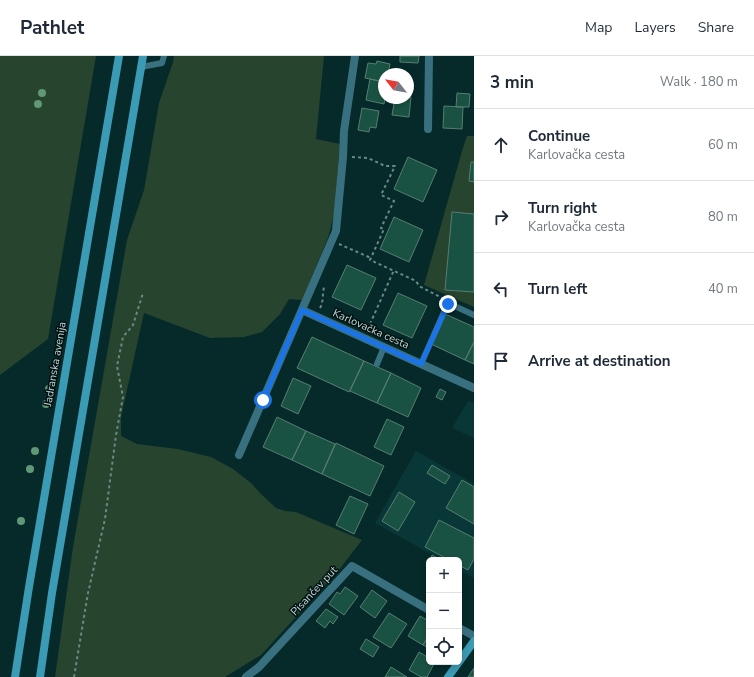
<!DOCTYPE html>
<html lang="en">
<head>
<meta charset="utf-8">
<style>
	body { margin:0; font-family:"Nunito Sans",sans-serif; background:#f6f6f7; color:#1f2937 }
	.controls { position:absolute; right:12px; bottom:12px; display:grid; overflow:hidden; border-radius:6px; box-shadow:0 2px 6px #0003 }
	.controls button { width:36px; height:36px; display:grid; place-items:center; padding:0; border:0; border-bottom:1px solid #e0e1e3; background:#fff; color:#1f2937; font:20px sans-serif }
	.compass { position:absolute; left:378px; top:12px; width:36px; height:36px; border-radius:50%; background:#fff; box-shadow:0 2px 6px #0003; rotate:301deg }
	.stop { position:absolute; width:12px; height:12px; margin:-9px; border:3px solid #1a73e8; border-radius:50%; background:#fff }
	.stop.end { background:#1a73e8; border-color:#fff; box-shadow:0 1px 4px #0008 }
	.list { margin:0; padding:0; list-style:none }
	h2 { display:flex; justify-content:space-between; align-items:center; height:52px; margin:0; padding:0 16px; font-size:17px }
	h2 small { font-size:13px; font-weight:400; color:#747a83 }
	.list li { display:grid; grid-template-columns:26px 1fr auto; gap:12px; align-items:center; box-sizing:border-box; height:72px; padding:0 16px; border-top:1px solid #e0e1e3 }
	.list b { display:block; font-size:15px; white-space:nowrap }
	.list p { margin:0; font-size:13px; white-space:nowrap; color:#747a83 }
	.list em { font-size:13px; font-style:normal; color:#747a83 }
	.icon { flex:none; width:22px; height:22px; fill:none; stroke:currentColor; stroke-width:2; stroke-linecap:round; stroke-linejoin:round }
	.map { position:relative; flex:none; width:474px; height:621px; overflow:hidden }
	header { display:flex; align-items:center; gap:24px; box-sizing:border-box; height:56px; padding:0 20px; background:#fff; border-bottom:1px solid #e0e1e3 }
	header strong { font-size:19px }
	nav { display:flex; gap:22px; margin-inline-start:auto; font-size:14px }
	main { display:flex }
	aside { flex:1; background:#fff }
	.map>svg:first-child { display:block }
	.built { fill:#093738 }
	.green { fill:#27442e }
	.building { fill:#195243; stroke:#567e71 }
	.lines { fill:none; stroke-linecap:round; stroke-linejoin:round }
	.path { stroke:#6b8888; stroke-width:2; stroke-dasharray:3 3; stroke-linecap:butt }
	.lane { stroke:#39707f; stroke-width:6 }
	.street { stroke:#39707f; stroke-width:8 }
	.secondary { stroke:#3b9ab4; stroke-width:8 }
	.tree { fill:#5f9877 }
	.route { stroke:#1a73e8; stroke-width:5 }
	.labels { text-anchor:middle; dominant-baseline:central; stroke-width:3; stroke-linejoin:round; paint-order:stroke }
	.street-label { font-size:11px; fill:#c0d7d7; stroke:#011111 }
</style>
</head>
<body>
<header>
<strong>Pathlet</strong>
<nav><a>Map</a><a>Layers</a><a>Share</a></nav>
</header>
<main>
<div class="map">
<svg width="474" height="621" viewBox="0 0 474 621">
	<rect width="100%" height="100%" fill="#062a2a"/>
	<path class="built" d="M 468,345 L 474,347 L 474,382 L 452,372 Z
		M 416,395 L 474,428 L 474,522 L 459,514 L 459,504 L 442,504 L 375,467 Z"/>
	<path class="green" d="M 0,0 L 96,0 L 48,283 L 0,319 Z
		M 174,0 L 324,0 L 316,83 L 340,88 L 334,159 L 328,182 L 302,244 L 289,243 L 280,258 L 262,276 L 244,281 L 210,282 L 144,257 L 121,361 L 121,380 L 137,388 L 178,393 L 211,401 L 233,413 L 251,427 L 260,437 L 276,452 L 285,455 L 296,456 L 362,484 L 339,514 L 261,599 L 225,621 L 55,621 L 73,491 L 127,184 L 144,134 L 159,47 L 173,6 Z
		M 467,80 L 474,80 L 474,251 L 424,229 L 462,95 Z"/>
	<path class="building" d="M 400,0 L 419,0 L 418,7 L 400,6 Z
		M 377,5 L 390,8 L 388,18 L 384,18 L 384,26 L 365,22 L 368,7 L 376,8 Z
		M 370,23 L 384,26 L 384,42 L 385,42 L 384,48 L 366,44 Z
		M 457,37 L 470,38 L 469,51 L 456,51 Z
		M 408,41 L 411,41 L 409,61 L 392,59 L 395,42 Z
		M 444,50 L 463,51 L 462,73 L 443,72 Z
		M 362,52 L 379,55 L 376,72 L 370,71 L 369,76 L 358,74 Z
		M 408,101 L 437,114 L 423,146 L 394,133 Z
		M 471,106 L 474,106 L 474,126 L 469,125 Z
		M 452,156 L 474,158 L 474,236 L 445,234 Z
		M 394,161 L 423,174 L 409,206 L 380,193 Z
		M 347,209 L 376,222 L 361,254 L 332,241 Z
		M 398,237 L 427,250 L 412,282 L 383,269 Z
		M 445,258 L 474,271 L 474,286 L 465,304 L 431,288 Z
		M 312,281 L 364,305 L 349,336 L 297,312 Z
		M 474,286 L 474,308 L 465,304 Z
		M 364,305 L 391,317 L 377,347 L 350,335 Z
		M 391,317 L 421,332 L 408,361 L 377,347 Z
		M 293,322 L 311,330 L 298,358 L 281,350 Z
		M 440,333 L 446,336 L 442,344 L 436,341 Z
		M 277,361 L 306,375 L 292,404 L 263,391 Z
		M 387,363 L 404,371 L 391,399 L 374,391 Z
		M 306,375 L 335,388 L 322,418 L 292,404 Z
		M 336,387 L 384,410 L 370,440 L 322,418 Z
		M 432,409 L 450,420 L 445,428 L 427,417 Z
		M 462,424 L 474,431 L 474,468 L 446,452 Z
		M 399,436 L 415,446 L 398,475 L 382,465 Z
		M 350,440 L 368,448 L 354,478 L 336,469 Z
		M 439,464 L 474,482 L 474,503 L 468,514 L 459,509 L 459,504 L 449,504 L 425,491 Z
		M 432,499 L 439,503 L 439,504 L 430,504 Z
		M 345,531 L 358,540 L 344,559 L 329,548 L 337,536 L 340,538 Z
		M 372,534 L 387,545 L 375,562 L 360,551 Z
		M 326,553 L 338,561 L 333,568 L 330,565 L 325,572 L 316,565 Z
		M 389,557 L 407,568 L 391,592 L 373,581 Z
		M 420,560 L 429,565 L 429,579 L 423,589 L 408,580 Z
		M 429,579 L 429,592 L 423,589 Z
		M 366,583 L 379,591 L 373,601 L 360,593 Z
		M 419,596 L 429,602 L 429,606 L 435,606 L 427,621 L 421,621 L 409,614 Z
		M 391,611 L 407,621 L 385,621 Z
		M 474,612 L 474,621 L 468,621 Z"/>
	<g class="lines">
		<path class="path" d="M 352,101 L 368,102 L 385,110 L 395,110 L 381,139 L 394,145 L 381,172 L 384,173 L 370,204 L 416,225 L 419,230 L 442,242
			M 339,188 L 371,202
			M 320,252 L 322,248 L 324,229
			M 370,268 L 394,214
			M 74,621 L 88,537 L 105,463 L 116,379 L 123,341 L 117,310 L 123,281 L 133,269 L 143,237"/>
		<path class="lane" d="M 141,11 L 162,7 L 164,0
			M 377,308 L 384,291
			M 421,308 L 448,247 L 474,259"/>
		<path class="street" d="M 428,73 L 429,0
			M 302,254 L 474,332
			M 239,399 L 336,175 L 343,101 L 344,75 L 355,0
			M 459,572 L 474,580
			M 246,621 L 259,611 L 352,510 L 429,554"/>
		<path class="secondary" d="M 459,606 L 474,585
			M 15,621 L 29,531 L 119,0
			M 40,621 L 52,537 L 143,0
			M 448,621 L 459,606"/>
	</g>
	<g class="tree">
		<circle cx="42" cy="37" r="4"/>
		<circle cx="38" cy="48" r="4"/>
		<circle cx="49" cy="333" r="4"/>
		<circle cx="46" cy="348" r="4"/>
		<circle cx="35" cy="395" r="4"/>
		<circle cx="30" cy="413" r="4"/>
		<circle cx="21" cy="465" r="4"/>
	</g>
	<g class="lines">
		<path class="route" d="M 263,344 L 302,254 L 421,308 L 448,248"/>
	</g>
	<g class="labels">
		<g class="street-label">
			<text transform="translate(371 273) rotate(24)">Karlovačka cesta</text>
			<text transform="translate(55 308) rotate(-80)">Jadranska avenija</text>
			<text transform="translate(314 535) rotate(-47)">Pisančev put</text>
		</g>
	</g>
</svg>
<div class="controls">
<button>+</button>
<button>−</button>
<button><svg class="icon" aria-label="locate" viewBox="0 0 24 24"><circle cx="12" cy="12" r="6"/><path d="M12 2v4M12 18v4M2 12h4M18 12h4"/></svg></button>
</div>
<svg class="compass" viewBox="-18 -18 36 36"><path d="M0-13l5 13h-10z" fill="#e53935"/><path d="M0 13l5-13h-10z" fill="#747a83"/></svg>
<div class="stop" style="left:263px;top:344px"></div>
<div class="stop end" style="left:448px;top:248px"></div>
</div>
<aside>
<h2>3 min<small>Walk · 180 m</small></h2>
<ul class="list">
<li><svg class="icon" aria-label="ahead" viewBox="0 0 24 24"><path d="M12 20V5M6 11l6-6 6 6"/></svg><div><b>Continue</b><p>Karlovačka cesta</p></div><em>60 m</em></li>
<li><svg class="icon" aria-label="right" viewBox="0 0 24 24"><path d="M7 20v-9h11M14 6l5 5-5 5"/></svg><div><b>Turn right</b><p>Karlovačka cesta</p></div><em>80 m</em></li>
<li><svg class="icon" aria-label="left" viewBox="0 0 24 24"><path d="M17 20v-9H6M10 6l-5 5 5 5"/></svg><div><b>Turn left</b></div><em>40 m</em></li>
<li><svg class="icon" aria-label="arrive" viewBox="0 0 24 24"><path d="M6 21V4h12l-3 4 3 4H6"/></svg><div><b>Arrive at destination</b></div></li>
</ul>
</aside>
</main>
</body>
</html>
